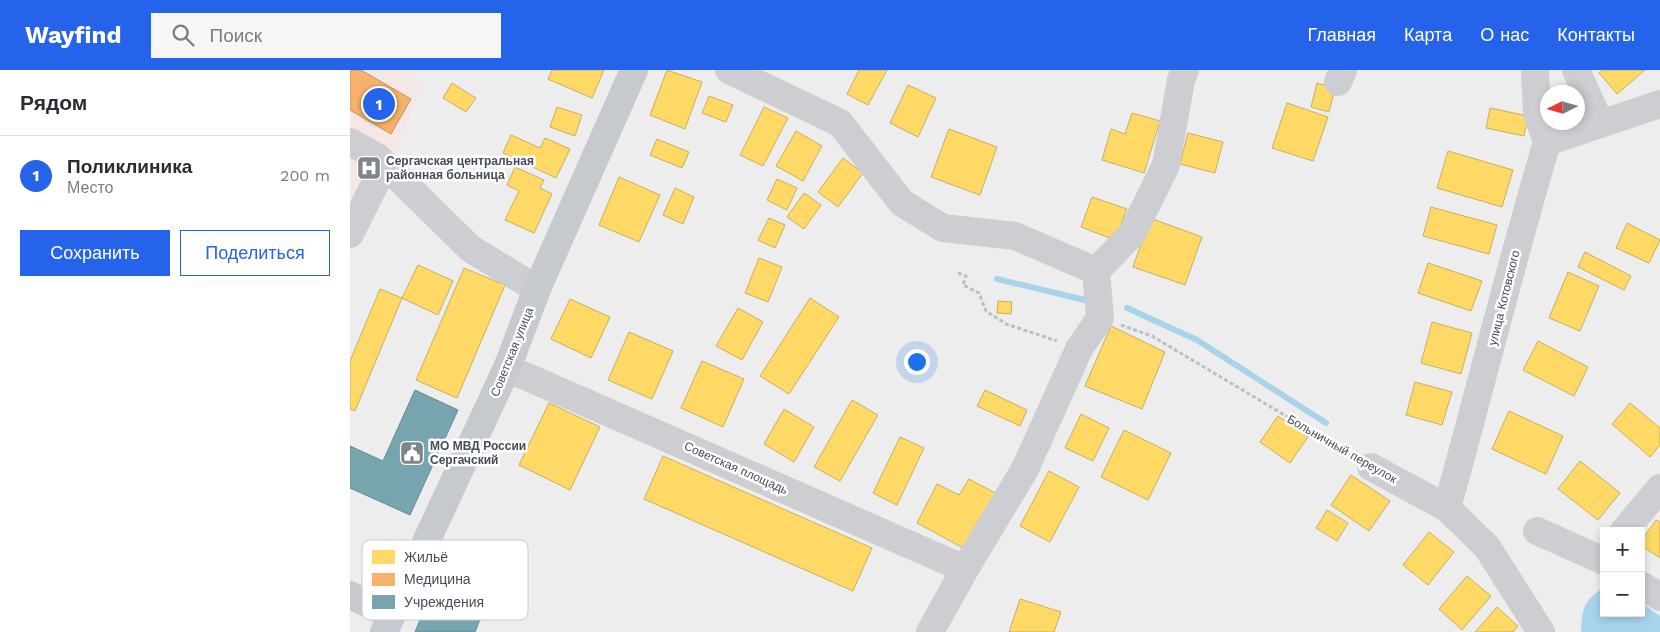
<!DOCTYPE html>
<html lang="ru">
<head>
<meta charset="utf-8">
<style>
	body { margin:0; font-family:"Work Sans",sans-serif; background:#f7f7f7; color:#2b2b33 }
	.controls { position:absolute; right:15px; bottom:15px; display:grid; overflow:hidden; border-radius:0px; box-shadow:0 2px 8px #0003 }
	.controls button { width:45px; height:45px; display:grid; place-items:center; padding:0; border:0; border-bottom:1px solid #e1e1e2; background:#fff; color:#2b2b33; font:25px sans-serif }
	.compass { position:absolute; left:1190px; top:15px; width:45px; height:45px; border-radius:50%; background:#fff; box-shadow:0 2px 8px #0003; rotate:265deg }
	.you { position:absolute; left:566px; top:291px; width:18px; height:18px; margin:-12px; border:4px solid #fff; border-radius:50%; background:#1a73e8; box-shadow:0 0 0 8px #1a73e833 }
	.badge { display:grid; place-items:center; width:32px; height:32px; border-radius:50%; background:#2563eb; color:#fff; font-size:16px; font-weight:700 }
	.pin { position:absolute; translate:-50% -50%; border:2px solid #fff; box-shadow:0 1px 5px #0006 }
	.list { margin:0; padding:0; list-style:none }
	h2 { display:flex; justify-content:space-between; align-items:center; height:65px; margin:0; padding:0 20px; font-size:21px }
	h2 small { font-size:16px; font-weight:400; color:#7c7c81 }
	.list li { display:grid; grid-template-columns:32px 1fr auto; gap:15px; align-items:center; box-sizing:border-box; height:80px; padding:0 20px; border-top:1px solid #e1e1e2 }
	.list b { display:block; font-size:19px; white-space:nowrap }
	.list p { margin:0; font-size:16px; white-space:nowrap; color:#7c7c81 }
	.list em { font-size:16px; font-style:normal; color:#7c7c81 }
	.actions { display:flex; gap:10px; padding:15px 20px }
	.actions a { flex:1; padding:11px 0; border:1px solid #2563eb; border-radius:0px; text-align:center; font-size:18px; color:#2563eb }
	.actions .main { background:#2563eb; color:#fff }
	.icon { flex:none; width:28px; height:28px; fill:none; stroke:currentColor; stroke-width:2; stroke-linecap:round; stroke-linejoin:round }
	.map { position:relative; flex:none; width:1310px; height:562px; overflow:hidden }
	header { display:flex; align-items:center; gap:30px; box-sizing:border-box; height:70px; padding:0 25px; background:#2563eb; color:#fff }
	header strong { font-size:24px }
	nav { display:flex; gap:28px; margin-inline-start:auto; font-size:18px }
	.search { width:350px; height:45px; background:#f7f7f7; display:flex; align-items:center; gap:12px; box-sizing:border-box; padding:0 18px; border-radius:0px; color:#7c7c81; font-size:19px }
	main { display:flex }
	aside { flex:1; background:#fff }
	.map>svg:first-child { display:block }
	.medical { fill:#f5e7e4 }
	.water { fill:#a7d4ea }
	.homes { fill:#ffd966; stroke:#c7af62 }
	.health { fill:#f6b26b; stroke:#c19466 }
	.public { fill:#76a5af; stroke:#678b95 }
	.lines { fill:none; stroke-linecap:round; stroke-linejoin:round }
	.stream { stroke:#a7d4ea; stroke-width:6 }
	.path { stroke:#b8c2c1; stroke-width:3; stroke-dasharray:4 2.5; stroke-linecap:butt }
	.minor { stroke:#ccced1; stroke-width:28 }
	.major { stroke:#c6c9ce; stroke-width:28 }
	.labels { text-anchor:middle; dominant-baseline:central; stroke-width:5; stroke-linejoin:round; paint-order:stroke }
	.poi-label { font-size:12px; font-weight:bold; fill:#454d59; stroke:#fff; text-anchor:start }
	.street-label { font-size:12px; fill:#454d59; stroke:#fff }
	.key { fill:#fff; stroke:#c7cacd; stroke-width:1 }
	.key-label { font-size:14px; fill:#454d59 }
</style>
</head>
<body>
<header>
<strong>Wayfind</strong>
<div class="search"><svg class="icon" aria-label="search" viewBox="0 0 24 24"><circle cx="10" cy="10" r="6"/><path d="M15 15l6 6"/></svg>Поиск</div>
<nav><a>Главная</a><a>Карта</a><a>О нас</a><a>Контакты</a></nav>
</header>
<main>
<aside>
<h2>Рядом<small></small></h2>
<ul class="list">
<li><span class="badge">1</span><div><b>Поликлиника</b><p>Место</p></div><em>200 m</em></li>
</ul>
<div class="actions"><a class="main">Сохранить</a><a>Поделиться</a></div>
</aside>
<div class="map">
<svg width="1310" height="562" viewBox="0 0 1310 562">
	<rect width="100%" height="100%" fill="#eeeded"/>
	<path class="medical" d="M 0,0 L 52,0 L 74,14 L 0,183 Z"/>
	<path class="water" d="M 1254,518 L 1254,543 L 1291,543 L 1291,533 L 1310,546 L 1310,562 L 1231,562 C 1232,539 1234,529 1254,518 Z"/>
	<path class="homes" d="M 202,0 L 254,0 L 242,28 L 198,9 Z
		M 317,0 L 352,12 L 335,59 L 300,45 Z
		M 509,0 L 537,0 L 518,35 L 497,24 Z
		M 1252,0 L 1295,0 L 1267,24 L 1249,3 Z
		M 102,13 L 126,28 L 116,42 L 93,28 Z
		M 967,13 L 985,18 L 979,42 L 961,37 Z
		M 558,15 L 586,28 L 568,67 L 540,53 Z
		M 359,26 L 383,35 L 376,52 L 352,43 Z
		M 937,33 L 978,47 L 963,91 L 922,78 Z
		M 207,37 L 232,45 L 225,66 L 200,57 Z
		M 414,37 L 438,48 L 413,96 L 390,85 Z
		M 1140,38 L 1178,46 L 1174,66 L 1136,58 Z
		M 782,43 L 810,51 L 794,103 L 752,90 L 761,59 L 775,64 Z
		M 599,59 L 647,77 L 630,125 L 581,107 Z
		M 446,61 L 472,76 L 453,111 L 426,96 Z
		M 838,63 L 873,72 L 865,103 L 830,94 Z
		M 161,65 L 190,78 L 195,68 L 220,79 L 206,108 L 153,83 Z
		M 307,69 L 339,82 L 332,98 L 300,85 Z
		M 1098,81 L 1163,100 L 1152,137 L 1087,118 Z
		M 493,88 L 513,103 L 488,137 L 468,122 Z
		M 165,97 L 194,110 L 190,118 L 202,124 L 184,163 L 155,150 L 169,121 L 157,115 Z
		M 269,107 L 310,125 L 289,172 L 249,155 Z
		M 427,109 L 447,118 L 437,140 L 417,130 Z
		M 325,118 L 344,127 L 333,154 L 313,145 Z
		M 454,123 L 471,135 L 454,159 L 437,147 Z
		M 742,127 L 777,139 L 765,170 L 731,157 Z
		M 1081,137 L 1147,155 L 1139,184 L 1073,166 Z
		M 419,148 L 435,155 L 425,178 L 408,170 Z
		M 800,148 L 852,167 L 835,215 L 783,197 Z
		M 1277,153 L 1310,170 L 1299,193 L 1266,178 Z
		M 1235,182 L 1281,206 L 1274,220 L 1228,197 Z
		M 409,188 L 432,197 L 418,232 L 395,223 Z
		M 1078,193 L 1132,211 L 1121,241 L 1068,223 Z
		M 68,195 L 103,211 L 88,245 L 52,228 Z
		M 114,198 L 155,215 L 107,328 L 66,310 Z
		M 1218,202 L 1249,216 L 1230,261 L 1199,248 Z
		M 30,219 L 52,228 L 5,341 L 0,339 L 0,291 Z
		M 460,228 L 489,247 L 439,324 L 410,306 Z
		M 220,229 L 260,247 L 241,288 L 201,269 Z
		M 648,231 L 662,232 L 661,244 L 647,243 Z
		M 388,238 L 413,252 L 392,290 L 366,276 Z
		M 1082,252 L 1122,263 L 1111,304 L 1071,293 Z
		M 761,256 L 815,282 L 792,339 L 735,316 Z
		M 279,262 L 323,281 L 302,329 L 258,310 Z
		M 1188,271 L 1238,297 L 1224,326 L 1173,300 Z
		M 352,291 L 394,309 L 373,357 L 331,338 Z
		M 1065,312 L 1102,322 L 1092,355 L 1056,345 Z
		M 635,320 L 677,340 L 670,356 L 627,336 Z
		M 502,330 L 528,345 L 490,411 L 464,397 Z
		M 199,333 L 250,357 L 220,420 L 169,395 Z
		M 1280,333 L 1310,358 L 1310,375 L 1300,387 L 1262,354 Z
		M 434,339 L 464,357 L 444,392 L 414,374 Z
		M 1159,341 L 1213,366 L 1196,404 L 1142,379 Z
		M 731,344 L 759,358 L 743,391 L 715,378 Z
		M 928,346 L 958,367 L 940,393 L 910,372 Z
		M 774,360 L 821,383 L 798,430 L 751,407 Z
		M 550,367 L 574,378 L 547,435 L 523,423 Z
		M 313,386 L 522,478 L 503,521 L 294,429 Z
		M 1230,391 L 1270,423 L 1248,450 L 1208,419 Z
		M 699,401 L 729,417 L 700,472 L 670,456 Z
		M 1001,405 L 1040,431 L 1019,461 L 981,435 Z
		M 619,409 L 647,424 L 617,480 L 567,453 L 587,414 L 609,425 Z
		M 977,440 L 998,453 L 987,471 L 966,458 Z
		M 1306,450 L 1310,452 L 1310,488 L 1291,475 L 1291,471 Z
		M 1079,462 L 1104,482 L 1078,515 L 1053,495 Z
		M 1117,506 L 1141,526 L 1112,560 L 1089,539 Z
		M 670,529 L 711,542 L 704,562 L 659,562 Z
		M 1147,537 L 1168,556 L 1163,562 L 1125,562 Z"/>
	<path class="health" d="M 0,0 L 11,0 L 61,29 L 41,64 L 0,40 Z"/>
	<path class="public" d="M 65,320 L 108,340 L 60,445 L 0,418 L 0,376 L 33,391 Z
		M 115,490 L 124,492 L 131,498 L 136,505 L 136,522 L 140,524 L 125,562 L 65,562 L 89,503 L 93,505 L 98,497 L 106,492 Z"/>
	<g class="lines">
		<path class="stream" d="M 647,209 L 735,230
			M 777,238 L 847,270 L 976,353"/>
		<path class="path" d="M 608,203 L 616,206 L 613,215 L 629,223 L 636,241 L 656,254 L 707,271
			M 771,255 L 802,266 L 1003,386"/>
		<path class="minor" d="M 379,0 L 490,53 L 552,133 L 593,158 L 665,166 L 746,201
			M 1185,0 L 1187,44 L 1197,72
			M 1226,0 L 1250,53
			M 988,12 L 993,0
			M 0,72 L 27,87 L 121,179 L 187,219
			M 0,164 L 35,94
			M 746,201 L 782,164 L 816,95 L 831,10 L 835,0
			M 157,298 L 615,499 L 675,399 L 729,279 L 750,248 L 746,201
			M 1021,397 L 1097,438 L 1137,477 L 1191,562
			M 1097,438 C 1131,316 1161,193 1197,72 L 1310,34
			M 1187,461 L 1254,491
			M 1274,461 L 1310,418
			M 1291,515 L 1310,527
			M 580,562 L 615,499"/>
		<path class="major" d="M 0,525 L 42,545
			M 34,562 L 157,298 L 187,219 L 284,0"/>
	</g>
	<defs>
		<symbol id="hospital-square" viewBox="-11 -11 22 22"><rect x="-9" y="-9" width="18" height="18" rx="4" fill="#80858d" stroke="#fff"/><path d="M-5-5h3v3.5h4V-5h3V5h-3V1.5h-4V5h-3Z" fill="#fff"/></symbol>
		<symbol id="civic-square" viewBox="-11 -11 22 22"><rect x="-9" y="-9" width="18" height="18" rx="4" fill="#80858d" stroke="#fff"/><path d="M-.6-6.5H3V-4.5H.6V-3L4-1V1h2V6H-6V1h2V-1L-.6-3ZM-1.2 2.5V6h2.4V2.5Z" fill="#fff"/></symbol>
	</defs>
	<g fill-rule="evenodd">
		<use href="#hospital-square" x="5" y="84" width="28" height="28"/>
		<use href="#civic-square" x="48" y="369" width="28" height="28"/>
	</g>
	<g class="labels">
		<g class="poi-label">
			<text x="36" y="91">Сергачская центральная<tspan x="36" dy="14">районная больница</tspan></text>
			<text x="80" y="376">МО МВД России<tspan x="80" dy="14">Сергачский</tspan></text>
		</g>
		<g class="street-label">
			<text transform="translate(1154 228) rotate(-76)">улица Котовского</text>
			<text transform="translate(162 282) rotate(-68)">Советская улица</text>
			<text transform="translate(992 379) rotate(30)">Больничный переулок</text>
			<text transform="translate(386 398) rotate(24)">Советская площадь</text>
		</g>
	</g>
	<rect x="12" y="470" width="166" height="80" rx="8" class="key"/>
	<rect x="22" y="480" width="23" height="14" fill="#ffd966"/>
	<rect x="22" y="503" width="23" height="13" fill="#f6b26b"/>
	<rect x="22" y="525" width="23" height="14" fill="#76a5af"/>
	<g class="key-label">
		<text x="54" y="492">Жильё</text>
		<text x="54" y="514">Медицина</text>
		<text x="54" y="537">Учреждения</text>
	</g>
</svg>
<div class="controls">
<button>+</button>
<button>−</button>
</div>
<svg class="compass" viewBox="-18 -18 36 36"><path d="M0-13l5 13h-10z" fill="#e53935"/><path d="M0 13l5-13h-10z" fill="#7c7c81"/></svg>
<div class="you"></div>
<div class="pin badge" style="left:29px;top:34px">1</div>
</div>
</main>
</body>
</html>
